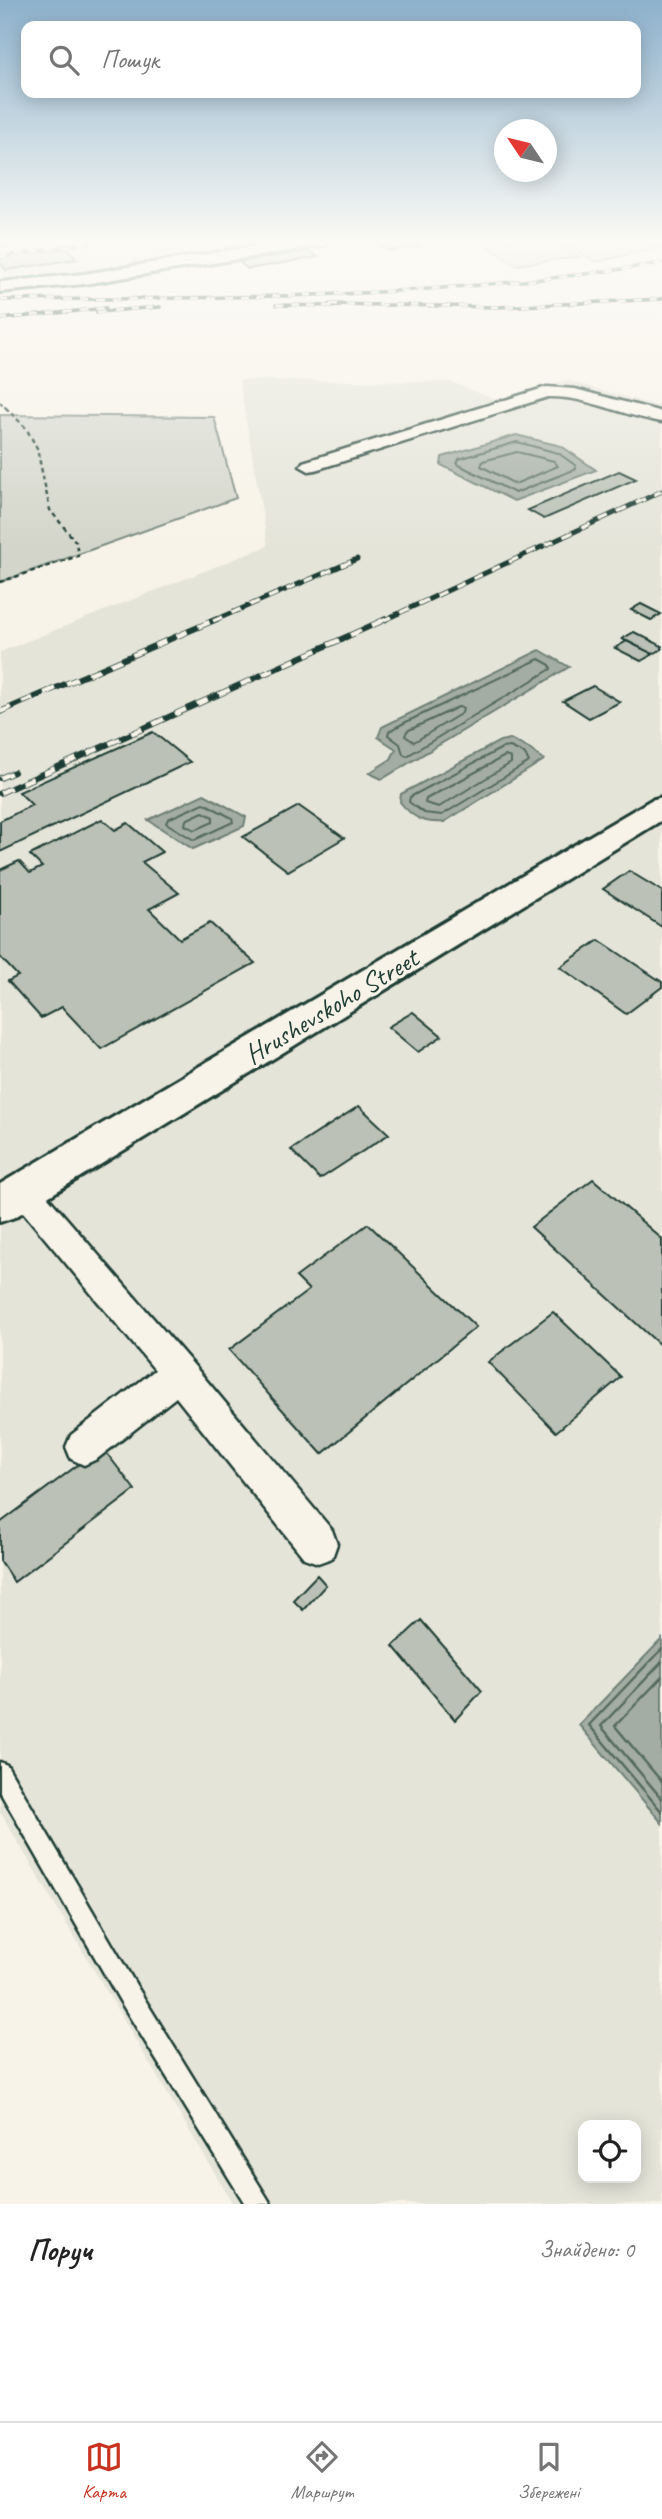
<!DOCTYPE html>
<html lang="uk">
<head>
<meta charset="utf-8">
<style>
	body { margin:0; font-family:Caveat,sans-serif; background:#f2f2f2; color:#222 }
	.controls { position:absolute; right:21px; bottom:21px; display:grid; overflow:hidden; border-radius:14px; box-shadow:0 4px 18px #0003 }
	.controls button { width:63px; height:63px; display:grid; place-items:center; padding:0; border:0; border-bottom:2px solid #e0e0e0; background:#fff; color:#222; font:35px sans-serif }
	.compass { position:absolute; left:494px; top:119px; width:63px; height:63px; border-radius:50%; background:#fff; box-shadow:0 4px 18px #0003; rotate:305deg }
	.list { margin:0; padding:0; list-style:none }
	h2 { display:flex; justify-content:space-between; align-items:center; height:91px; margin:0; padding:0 28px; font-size:30px }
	h2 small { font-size:23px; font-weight:400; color:#767676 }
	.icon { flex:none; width:38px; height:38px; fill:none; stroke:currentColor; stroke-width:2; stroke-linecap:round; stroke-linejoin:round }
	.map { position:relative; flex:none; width:662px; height:2204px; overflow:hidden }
	.search { position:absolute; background:#fff; box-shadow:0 4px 18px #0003; left:21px; right:21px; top:21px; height:77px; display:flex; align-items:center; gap:18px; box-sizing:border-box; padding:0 24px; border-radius:14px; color:#767676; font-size:26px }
	.sheet { height:217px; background:#fff }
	nav { display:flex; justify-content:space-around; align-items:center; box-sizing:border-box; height:98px; border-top:2px solid #e0e0e0; background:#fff; font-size:19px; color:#767676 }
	nav a { display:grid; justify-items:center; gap:4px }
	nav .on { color:#c8321e }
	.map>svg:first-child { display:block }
	.built { fill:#e5e4d9; fill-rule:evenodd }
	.green { fill:#d3d5ca; stroke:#79897f; stroke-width:2 }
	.water { fill:#a4ada3; stroke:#6f8077; stroke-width:2 }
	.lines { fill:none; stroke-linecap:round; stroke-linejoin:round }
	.shore-far1 { stroke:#546a60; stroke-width:2 }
	.shore { stroke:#546a60; stroke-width:2.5 }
	.building { fill:#bbc1b6; stroke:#1f3d34; stroke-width:2 }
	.lane-casing { stroke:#1f3d34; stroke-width:5 }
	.street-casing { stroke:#1f3d34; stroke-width:5 }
	.secondary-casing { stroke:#1f3d34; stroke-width:6 }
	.highway-casing { stroke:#1f3d34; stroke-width:6 }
	.path-far1 { stroke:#1f3d34; stroke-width:2; stroke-dasharray:3.5 2.5; stroke-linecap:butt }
	.path { stroke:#1f3d34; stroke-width:2.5; stroke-dasharray:4.5 3.5; stroke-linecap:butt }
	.lane { fill:#f7f3e8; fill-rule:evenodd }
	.street { fill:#f7f3e8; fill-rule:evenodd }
	.secondary { fill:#f7f3e8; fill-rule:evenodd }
	.highway { fill:#f7f3e8; fill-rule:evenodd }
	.rail-far2-casing { stroke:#1f3d34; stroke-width:3.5 }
	.rail-far1-casing { stroke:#1f3d34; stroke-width:5 }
	.rail-casing { stroke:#1f3d34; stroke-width:6 }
	.rail-far2 { stroke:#f7f3e8; stroke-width:2.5; stroke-dasharray:8; stroke-linecap:butt }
	.rail-far1 { stroke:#f7f3e8; stroke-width:3.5; stroke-dasharray:10; stroke-linecap:butt }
	.rail { stroke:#f7f3e8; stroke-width:4.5; stroke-dasharray:12; stroke-linecap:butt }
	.labels { text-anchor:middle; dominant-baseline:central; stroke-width:6; stroke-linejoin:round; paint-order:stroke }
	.street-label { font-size:28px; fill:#1f3d34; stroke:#f7f3e8 }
</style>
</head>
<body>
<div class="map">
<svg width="662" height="2204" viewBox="0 0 662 2204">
	<rect width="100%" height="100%" fill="#f7f3e8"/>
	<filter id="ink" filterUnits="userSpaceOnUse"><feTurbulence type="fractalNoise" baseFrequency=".0143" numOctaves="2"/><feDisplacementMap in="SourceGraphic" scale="14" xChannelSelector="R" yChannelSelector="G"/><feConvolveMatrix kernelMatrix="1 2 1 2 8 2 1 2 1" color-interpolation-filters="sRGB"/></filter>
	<g filter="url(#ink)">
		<path class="built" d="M 0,240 L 302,240 L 0,283 Z
			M 239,380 L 451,382 L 500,401 L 566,380 L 662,407 L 662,2204 L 233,2204 L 0,1812 L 0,652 L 268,546 ZM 583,2125 L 636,2125 L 636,2178 L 583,2178 Z"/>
		<path class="green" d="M 478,240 L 550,240 L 579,257 L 516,265 Z
			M 557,240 L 662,240 L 662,247 L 596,262 Z
			M 0,415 L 214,417 L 236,498 L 0,582 Z"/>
		<path class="water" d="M 516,435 L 561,446 L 596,470 L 514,501 L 441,465 L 442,457 Z
			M 540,650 L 569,667 L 382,779 L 369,773 L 391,759 L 396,749 L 378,737 L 382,727 Z
			M 510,739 L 528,748 L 544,760 L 444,822 C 423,824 412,817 400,802 L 401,794 L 500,741 Z
			M 204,794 L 246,817 L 244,826 L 193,849 L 148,820 Z
			M 662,1639 L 662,1823 L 579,1725 Z"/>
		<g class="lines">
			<path class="shore-far1" d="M 517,442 L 558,453 L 575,465 L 576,469 L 515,493 L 457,464 L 459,459 Z
				M 517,452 L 554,461 L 558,466 L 515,484 L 481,466 L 483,461 Z
				M 539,659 L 550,665 L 551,669 L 407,756 L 403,754 L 400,744 L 388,735 L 389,731 L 408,721 Z
				M 458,707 L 463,708 L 462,713 L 414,742 L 405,736 L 407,731 Z
				M 510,747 L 525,754 L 529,762 L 442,815 L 424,813 L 409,802 L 410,797 L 502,748 Z
				M 505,756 L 511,758 L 511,763 L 439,807 L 425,803 L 426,799 Z
				M 204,803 L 232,818 L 233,822 L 194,840 L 166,823 L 168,819 Z
				M 203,812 L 213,817 L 213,822 L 195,830 L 185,825 L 186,820 Z
				M 651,1660 L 662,1649"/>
			<path class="shore" d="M 653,1658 L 589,1725 L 662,1812
				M 662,1662 L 601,1726 L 662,1799
				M 662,1677 L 615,1726 L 662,1782"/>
		</g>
		<path class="building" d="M 0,240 L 34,240 L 35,241 L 0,247 Z
			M 385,240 L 411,240 L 421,246 L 390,251 L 375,242 Z
			M 67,248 L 77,259 L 6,270 L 0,263 L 0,258 Z
			M 309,251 L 318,257 L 248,269 L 239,262 Z
			M 619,471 L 636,479 L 544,519 L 528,510 Z
			M 641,604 L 661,614 L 651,620 L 631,610 Z
			M 634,632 L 662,646 L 662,649 L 653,654 L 622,639 Z
			M 627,641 L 653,654 L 641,661 L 615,648 Z
			M 593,686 L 620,702 L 589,718 L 563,701 Z
			M 153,732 L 190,762 L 0,852 L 0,821 L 32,805 L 19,792 Z
			M 299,806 L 344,838 L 288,871 L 243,837 Z
			M 102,819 L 115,830 L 128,823 L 162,852 L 142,862 L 179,893 L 149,909 L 180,939 L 210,923 L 255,963 L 101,1049 L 62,1007 L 41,1018 L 8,981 L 18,976 L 0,957 L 0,870 L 19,861 L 30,873 L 42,867 L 30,855 Z
			M 629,871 L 662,891 L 662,927 L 603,889 Z
			M 599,940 L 662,982 L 662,987 L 626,1014 L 560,967 Z
			M 413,1012 L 442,1036 L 418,1052 L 388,1027 Z
			M 359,1106 L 389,1134 L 320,1179 L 291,1150 Z
			M 593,1179 L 662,1239 L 662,1347 L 531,1227 Z
			M 368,1224 L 476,1327 L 322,1454 L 229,1350 L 309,1290 L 296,1277 Z
			M 553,1312 L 621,1377 L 556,1432 L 488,1362 Z
			M 102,1447 L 135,1490 L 14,1582 L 0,1561 L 0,1523 Z
			M 317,1575 L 326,1585 L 303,1610 L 293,1600 Z
			M 421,1620 L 482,1691 L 455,1720 L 393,1646 Z"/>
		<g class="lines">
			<defs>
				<path id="lane" d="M 0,1762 L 7,1765 L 136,1985 L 271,2204 L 245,2204 L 120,2001 L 0,1792 Z"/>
				<path id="street" d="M 547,387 L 575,389 L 662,412 L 662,422 C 623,416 587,396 548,397 L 315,470 L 309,471 L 300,466 L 303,462 Z
					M 24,1178 L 35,1182 L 191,1362 L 332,1530 L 337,1544 L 332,1558 L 318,1563 L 304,1558 L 176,1397 L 97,1459 L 84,1465 L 71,1459 L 66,1447 L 71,1435 L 155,1370 L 13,1200 L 8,1191 L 13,1182 Z"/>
				<path id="secondary" d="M 662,797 L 662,820 L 15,1217 L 0,1222 L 0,1184 L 651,800 Z"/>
				<path id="highway" d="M 293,240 L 333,240 L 325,245 L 84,284 L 0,292 L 0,282 L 84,274 Z"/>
			</defs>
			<use href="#lane" class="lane-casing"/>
			<use href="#street" class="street-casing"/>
			<use href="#secondary" class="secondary-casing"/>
			<use href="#highway" class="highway-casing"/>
			<path class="path-far1" d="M 0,402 L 7,409"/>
			<path class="path" d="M 0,582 L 78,556 L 76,542 L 50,510 L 37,448 L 26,428 L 5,407"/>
			<use href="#lane" class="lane"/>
			<use href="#street" class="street"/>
			<use href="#secondary" class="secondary"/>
			<use href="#highway" class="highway"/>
			<defs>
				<path id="rail-far2" d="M 0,257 L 104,240
					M 0,300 C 225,298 439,299 662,263
					M 330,304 L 498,307 L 662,299
					M 276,305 L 339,306
					M 97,312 L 160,307
					M 0,319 L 106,308"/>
				<path id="rail-far1" d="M 213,621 L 357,559
					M 382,621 L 662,491"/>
				<path id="rail" d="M 0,712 L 217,619
					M 0,778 L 14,772
					M 0,793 L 386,619"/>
			</defs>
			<use href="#rail-far2" class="rail-far2-casing"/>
			<use href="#rail-far1" class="rail-far1-casing"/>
			<use href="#rail" class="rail-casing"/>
			<use href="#rail-far2" class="rail-far2"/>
			<use href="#rail-far1" class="rail-far1"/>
			<use href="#rail" class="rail"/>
		</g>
	</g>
	<linearGradient id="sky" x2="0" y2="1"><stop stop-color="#8db1cc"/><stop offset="0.44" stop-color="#fbfaf5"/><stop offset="1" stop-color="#fbfaf5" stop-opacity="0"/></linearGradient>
	<rect width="662" height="549" fill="url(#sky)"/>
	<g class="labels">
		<g class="street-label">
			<text transform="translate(331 1006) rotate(-31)">Hrushevskoho Street</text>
		</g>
	</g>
</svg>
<div class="controls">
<button><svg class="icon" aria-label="locate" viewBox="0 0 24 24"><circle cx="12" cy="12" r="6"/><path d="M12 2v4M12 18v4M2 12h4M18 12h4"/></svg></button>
</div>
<svg class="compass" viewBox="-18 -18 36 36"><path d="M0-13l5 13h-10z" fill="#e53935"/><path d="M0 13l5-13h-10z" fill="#767676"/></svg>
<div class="search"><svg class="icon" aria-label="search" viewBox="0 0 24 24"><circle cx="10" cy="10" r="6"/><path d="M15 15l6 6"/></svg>Пошук</div>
</div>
<section class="sheet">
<h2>Поруч<small>Знайдено: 0</small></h2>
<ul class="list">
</ul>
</section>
<nav>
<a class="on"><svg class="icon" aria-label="map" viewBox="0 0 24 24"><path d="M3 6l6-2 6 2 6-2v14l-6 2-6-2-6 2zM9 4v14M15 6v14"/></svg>Карта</a>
<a><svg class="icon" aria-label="directions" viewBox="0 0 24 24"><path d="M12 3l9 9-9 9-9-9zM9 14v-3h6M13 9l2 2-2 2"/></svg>Маршрут</a>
<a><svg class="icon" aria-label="saved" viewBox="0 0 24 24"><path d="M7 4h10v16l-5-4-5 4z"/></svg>Збережені</a>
</nav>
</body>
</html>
